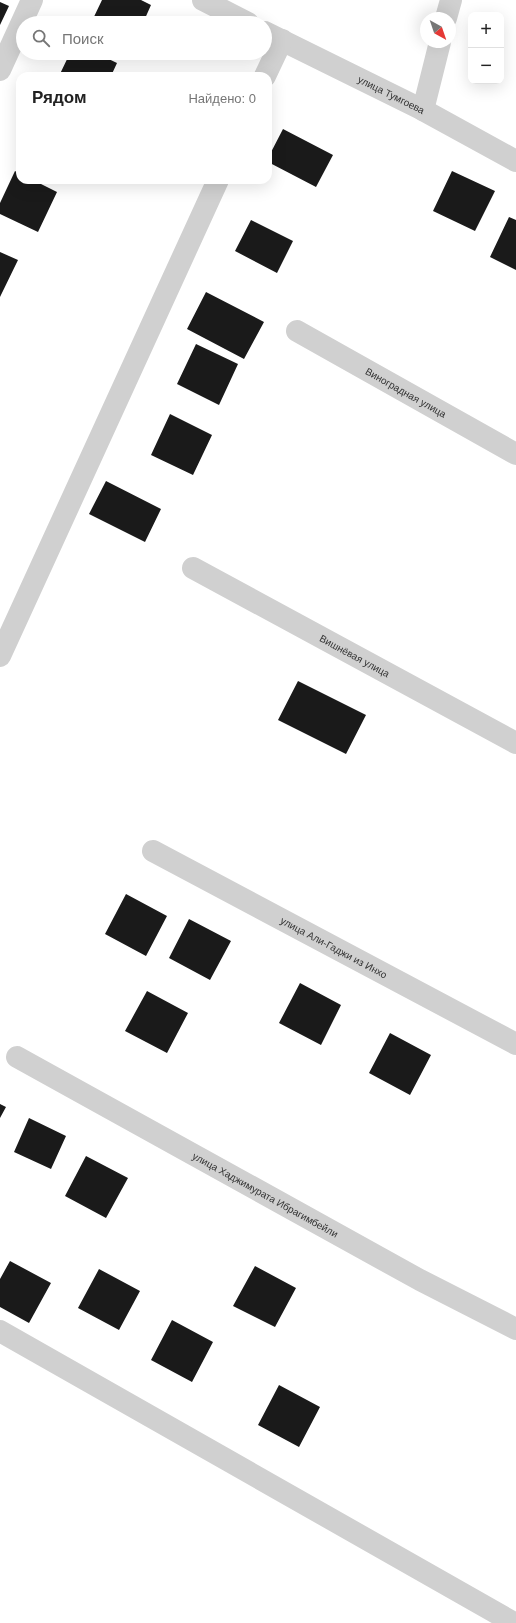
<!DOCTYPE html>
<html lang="ru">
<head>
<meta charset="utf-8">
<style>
	body { margin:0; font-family:Arial,sans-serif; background:#f6f6f6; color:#222 }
	.controls { position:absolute; right:12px; top:12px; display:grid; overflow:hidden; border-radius:8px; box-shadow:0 4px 16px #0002 }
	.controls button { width:36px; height:36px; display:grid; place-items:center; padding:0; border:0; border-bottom:1px solid #e0e0e0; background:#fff; color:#222; font:20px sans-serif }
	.compass { position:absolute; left:420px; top:12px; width:36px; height:36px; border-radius:50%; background:#fff; box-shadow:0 4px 16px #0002; rotate:140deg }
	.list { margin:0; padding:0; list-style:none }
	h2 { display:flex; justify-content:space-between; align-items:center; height:52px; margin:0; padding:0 16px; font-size:17px }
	h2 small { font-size:13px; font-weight:400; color:#767676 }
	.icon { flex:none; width:22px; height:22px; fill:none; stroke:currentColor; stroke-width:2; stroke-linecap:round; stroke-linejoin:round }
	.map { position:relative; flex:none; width:516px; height:1623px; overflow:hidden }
	.search { position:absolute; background:#fff; box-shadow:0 4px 16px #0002; left:16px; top:16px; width:256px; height:44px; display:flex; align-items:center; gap:10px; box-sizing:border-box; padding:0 14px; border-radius:22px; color:#767676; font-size:15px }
	.panel { position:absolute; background:#fff; box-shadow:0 4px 16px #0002; left:16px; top:72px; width:256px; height:112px; border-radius:12px }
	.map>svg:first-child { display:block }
	.building { fill:#1a1a1a }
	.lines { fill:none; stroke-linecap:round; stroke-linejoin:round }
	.minor { stroke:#d0d0d0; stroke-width:22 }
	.labels { text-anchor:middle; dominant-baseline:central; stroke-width:4; stroke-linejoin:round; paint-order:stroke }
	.street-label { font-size:10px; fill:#333; stroke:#fff }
</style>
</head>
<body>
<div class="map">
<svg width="516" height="1623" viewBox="0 0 516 1623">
	<rect width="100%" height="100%" fill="#fff"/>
	<path class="building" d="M 102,0 L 141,0 L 151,5 L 143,23 L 91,23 Z
		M 0,2 L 9,6 L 0,25 Z
		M 70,53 L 96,53 L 117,63 L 111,76 L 59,76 Z
		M 283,129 L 333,155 L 316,187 L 268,162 L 268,158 Z
		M 15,171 L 20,174 L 20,180 L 33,180 L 57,192 L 38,232 L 0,214 L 0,203 Z
		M 452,171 L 495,191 L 475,231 L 433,211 Z
		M 509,217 L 516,220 L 516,270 L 490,257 Z
		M 251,220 L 293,241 L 277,273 L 235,251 Z
		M 0,252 L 18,260 L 0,297 Z
		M 206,292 L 264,322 L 244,359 L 187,329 Z
		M 196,344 L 238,364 L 219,405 L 177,384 Z
		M 170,414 L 212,435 L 193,475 L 151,455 Z
		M 106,481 L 161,509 L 145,542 L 89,514 Z
		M 298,681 L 366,715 L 346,754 L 278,720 Z
		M 126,894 L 167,916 L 146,956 L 105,934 Z
		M 189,919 L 231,941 L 210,980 L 169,958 Z
		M 300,983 L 341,1005 L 321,1045 L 279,1023 Z
		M 147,991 L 188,1013 L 167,1053 L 125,1031 Z
		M 390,1033 L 431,1055 L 410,1095 L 369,1073 Z
		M 0,1104 L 6,1107 L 0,1118 Z
		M 29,1118 L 66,1136 L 51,1169 L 14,1152 Z
		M 86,1156 L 128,1178 L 106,1218 L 65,1196 Z
		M 10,1261 L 51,1283 L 29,1323 L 0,1307 L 0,1279 Z
		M 255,1266 L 296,1288 L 275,1327 L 233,1306 Z
		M 99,1269 L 140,1291 L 119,1330 L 78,1308 Z
		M 172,1320 L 213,1342 L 192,1382 L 151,1360 Z
		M 279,1385 L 320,1407 L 299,1447 L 258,1425 Z"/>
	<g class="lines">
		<g class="minor">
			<path d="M 203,0 L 248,23"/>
			<path d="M 446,18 L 451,0"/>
			<path id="s1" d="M 265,32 L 423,110 L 516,161"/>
			<path d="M 0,70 L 32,0"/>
			<path d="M 265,76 L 282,40"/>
			<path d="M 423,110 L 440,42"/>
			<path id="s2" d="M 297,331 L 516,454"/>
			<path id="s3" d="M 193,568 L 516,743"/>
			<path d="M 0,656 L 218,180"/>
			<path id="s4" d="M 153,851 L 516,1044"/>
			<path id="s5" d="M 17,1057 L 420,1280 L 516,1329"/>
			<path d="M 0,1331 L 514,1623"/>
		</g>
	</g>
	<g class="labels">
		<g class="street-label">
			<text stroke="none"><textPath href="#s1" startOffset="141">улица Тумгоева</textPath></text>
			<text stroke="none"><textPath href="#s2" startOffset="125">Виноградная улица</textPath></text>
			<text stroke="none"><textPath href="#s3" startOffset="184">Вишнёвая улица</textPath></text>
			<text stroke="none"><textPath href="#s4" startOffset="205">улица Али-Гаджи из Инхо</textPath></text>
			<text stroke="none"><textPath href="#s5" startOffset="284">улица Хаджимурата Ибрагимбейли</textPath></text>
		</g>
	</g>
</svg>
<div class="controls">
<button>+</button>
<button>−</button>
</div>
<svg class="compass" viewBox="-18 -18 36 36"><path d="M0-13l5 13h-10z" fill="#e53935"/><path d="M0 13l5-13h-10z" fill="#767676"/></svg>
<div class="search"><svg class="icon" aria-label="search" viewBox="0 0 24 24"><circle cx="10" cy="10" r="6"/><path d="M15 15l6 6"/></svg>Поиск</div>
<section class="panel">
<h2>Рядом<small>Найдено: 0</small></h2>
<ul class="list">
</ul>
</section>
</div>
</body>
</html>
